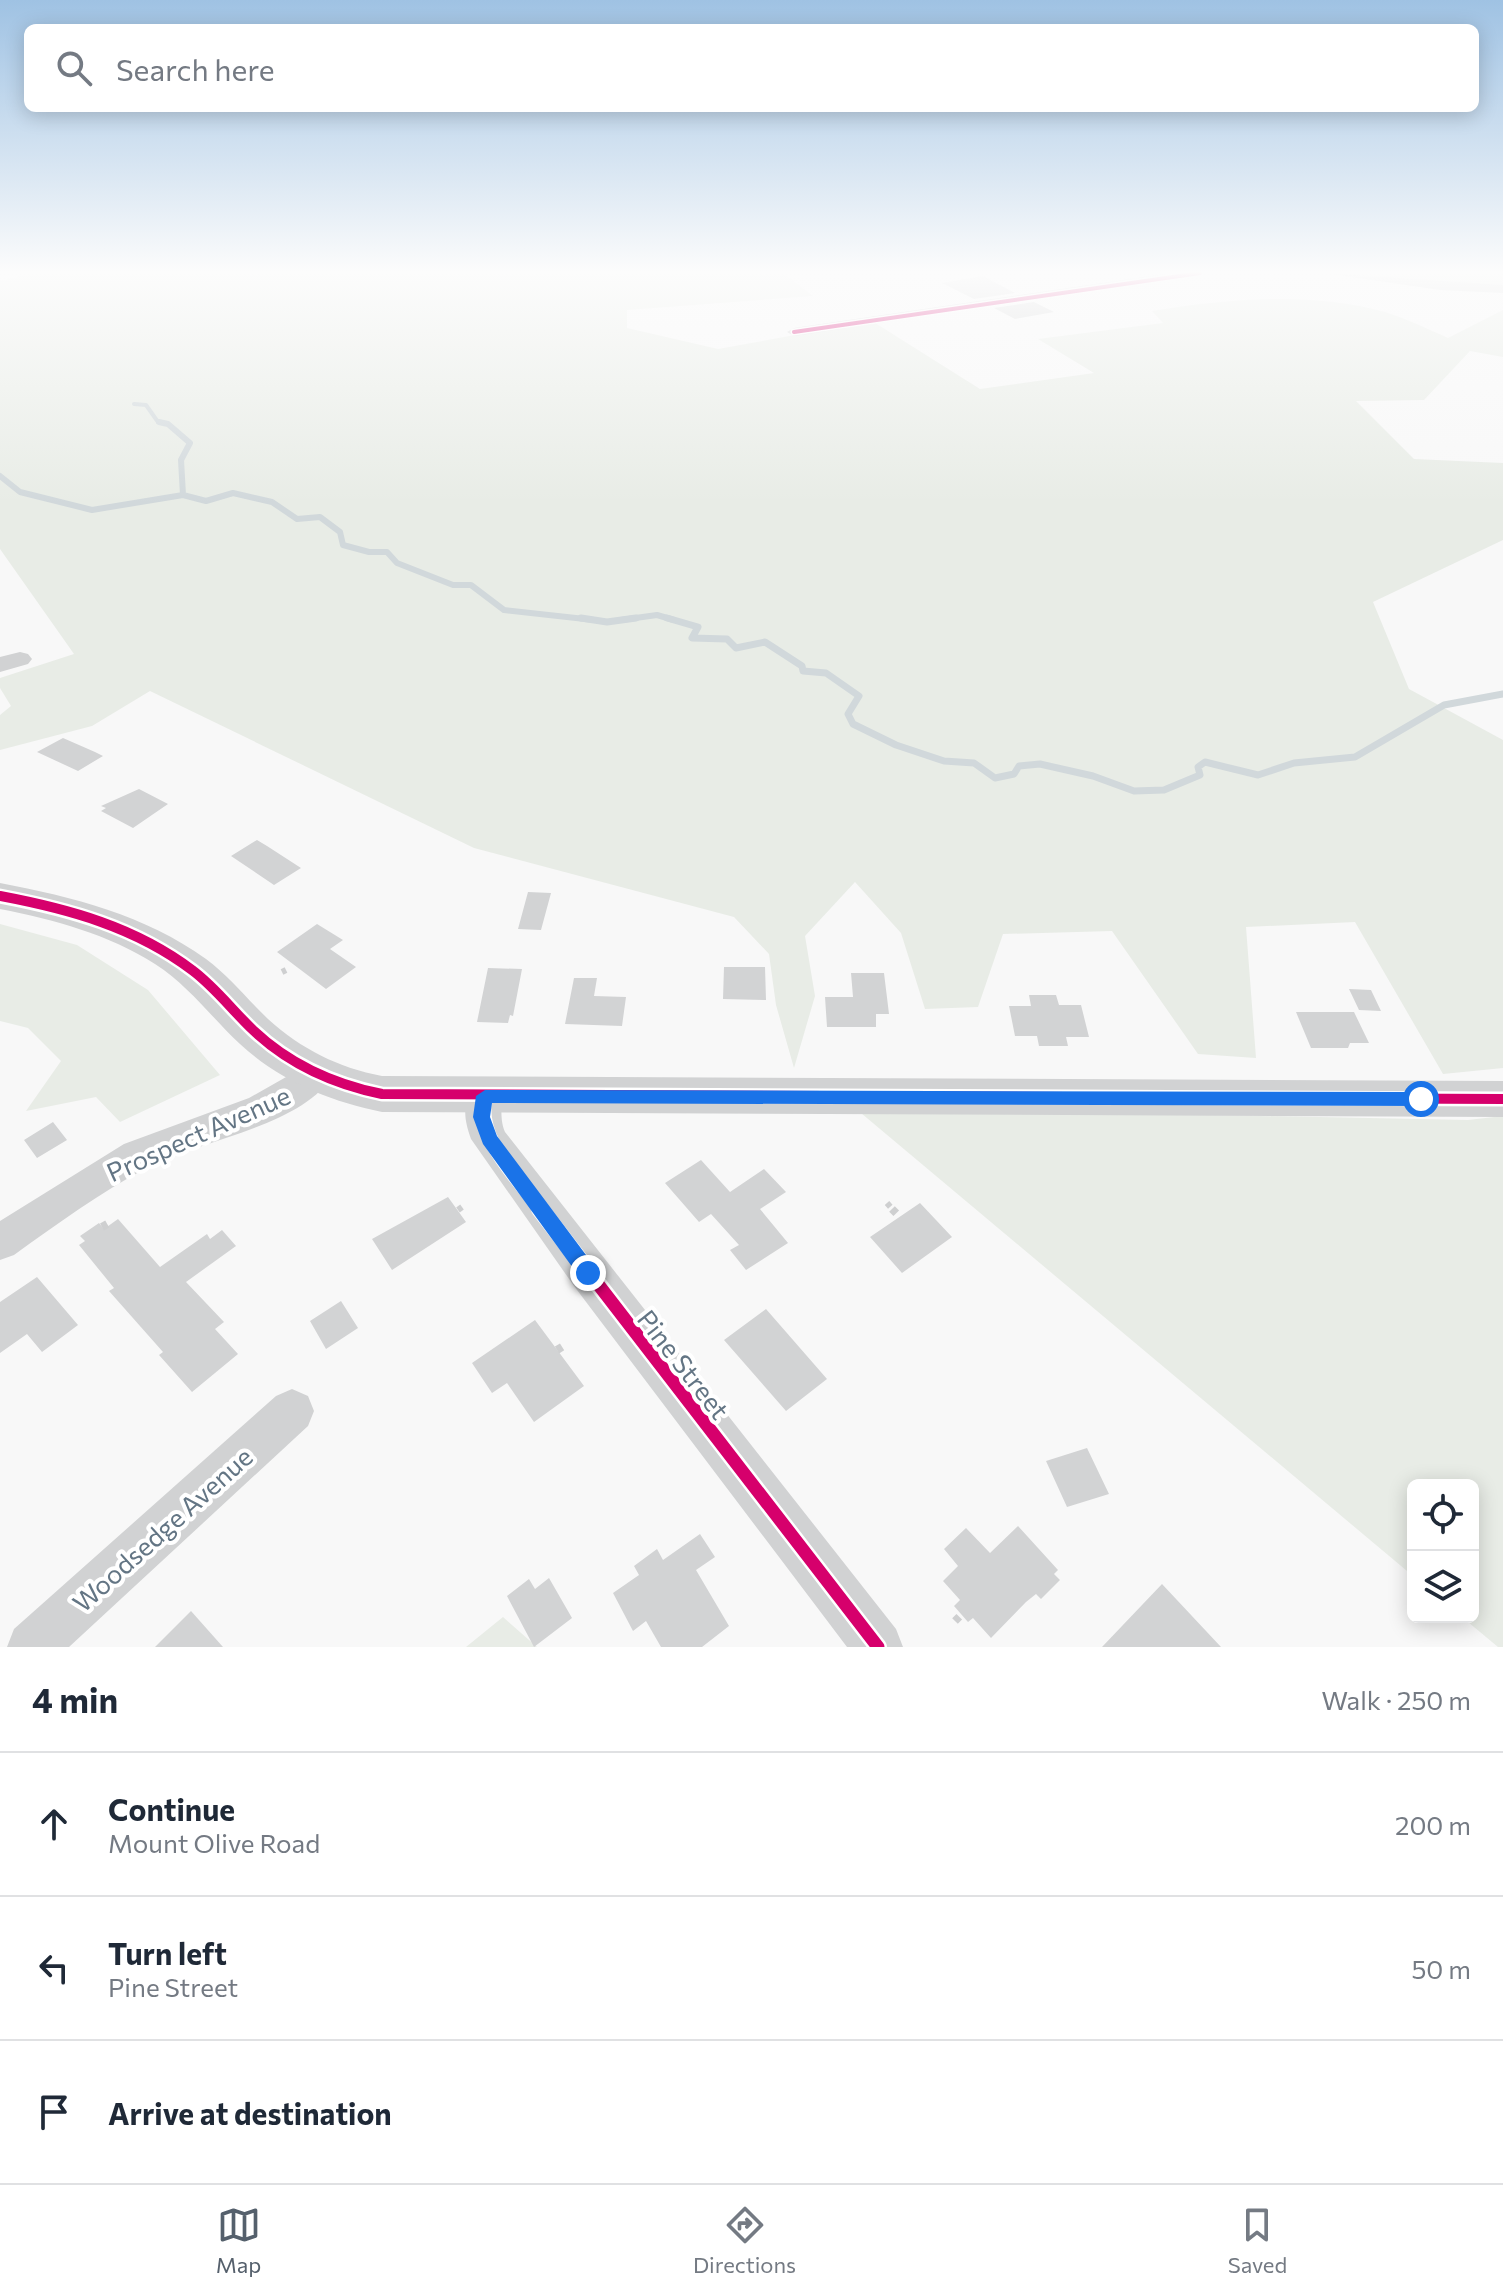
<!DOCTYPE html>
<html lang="en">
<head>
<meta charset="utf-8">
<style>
	body { margin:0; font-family:Commissioner,sans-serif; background:#f2f2f3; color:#1f2937 }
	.controls { position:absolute; right:24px; bottom:24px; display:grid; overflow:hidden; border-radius:12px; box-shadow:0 4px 20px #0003 }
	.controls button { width:72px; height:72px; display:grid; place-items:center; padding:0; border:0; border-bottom:2px solid #e0e1e3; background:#fff; color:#1f2937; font:40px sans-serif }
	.stop { position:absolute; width:24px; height:24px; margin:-18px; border:6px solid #1a73e8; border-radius:50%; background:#fff }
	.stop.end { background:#1a73e8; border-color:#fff; box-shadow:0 2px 8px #0008 }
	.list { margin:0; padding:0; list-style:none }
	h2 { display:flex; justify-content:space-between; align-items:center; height:104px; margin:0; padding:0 32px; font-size:34px }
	h2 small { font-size:26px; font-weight:400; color:#747a83 }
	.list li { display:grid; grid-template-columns:52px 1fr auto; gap:24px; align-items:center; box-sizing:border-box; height:144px; padding:0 32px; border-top:2px solid #e0e1e3 }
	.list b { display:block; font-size:30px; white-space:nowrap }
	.list p { margin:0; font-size:26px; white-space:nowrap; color:#747a83 }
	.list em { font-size:26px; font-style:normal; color:#747a83 }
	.icon { flex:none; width:44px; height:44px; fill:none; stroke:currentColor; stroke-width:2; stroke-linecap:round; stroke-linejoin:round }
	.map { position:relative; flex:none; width:1503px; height:1647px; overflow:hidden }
	.search { position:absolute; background:#fff; box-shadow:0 4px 20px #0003; left:24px; right:24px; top:24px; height:88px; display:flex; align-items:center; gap:20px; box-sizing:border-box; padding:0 28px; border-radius:12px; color:#747a83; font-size:30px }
	.sheet { height:536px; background:#fff }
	nav { display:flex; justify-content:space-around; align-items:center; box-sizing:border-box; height:112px; border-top:2px solid #e0e1e3; background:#fff; font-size:22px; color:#747a83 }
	nav a { display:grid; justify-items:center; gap:4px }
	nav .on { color:#55606c }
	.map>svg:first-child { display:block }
	.green { fill:#e8ece6 }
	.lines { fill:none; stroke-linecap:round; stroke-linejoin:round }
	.stream-far2 { stroke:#d1d8db; stroke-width:4 }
	.stream-far1 { stroke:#d1d8db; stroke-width:6 }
	.stream { stroke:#d1d8db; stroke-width:7 }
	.building { fill:#d2d3d4 }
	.path-far1 { stroke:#cecfd0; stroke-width:6; stroke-dasharray:5 5; stroke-linecap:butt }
	.path { stroke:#cecfd0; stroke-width:8; stroke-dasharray:6 6; stroke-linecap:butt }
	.minor { fill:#d1d2d3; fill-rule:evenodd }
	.tertiary { fill:#d1d2d3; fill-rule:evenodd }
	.cycleway-far2-casing { stroke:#fff; stroke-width:7 }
	.cycleway-far1-casing { stroke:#fff; stroke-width:15 }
	.cycleway-casing { stroke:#fff; stroke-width:18 }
	.cycleway-far2 { stroke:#d6006c; stroke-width:4 }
	.cycleway-far1 { stroke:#d6006c; stroke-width:10 }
	.cycleway { stroke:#d6006c; stroke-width:13 }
	.route { fill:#1a73e8 }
	.labels { text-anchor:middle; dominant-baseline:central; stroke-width:8; stroke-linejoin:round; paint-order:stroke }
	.near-street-label { font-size:26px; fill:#637584; stroke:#fff }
</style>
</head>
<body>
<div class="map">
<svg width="1503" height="1647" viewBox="0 0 1503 1647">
	<rect width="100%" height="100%" fill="#f8f8f8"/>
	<path class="green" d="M 35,273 L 783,273 L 813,296 L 627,310 L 627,328 L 718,349 L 872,321 L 980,389 L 1094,373 L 1038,339 L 1163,323 L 1152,311 C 1228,299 1309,291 1385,312 C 1407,319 1428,329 1448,338 L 1503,310 L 1503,357 L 1470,351 L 1424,400 L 1356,401 L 1414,459 L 1503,463 L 1503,540 L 1373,602 L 1409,689 L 1503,740 L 1503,1068 L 1443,1074 L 1355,922 L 1246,927 L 1256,1058 L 1198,1054 L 1112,931 L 1003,934 L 978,1007 L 925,1009 L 901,933 L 855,882 L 805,936 L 815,996 L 794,1068 L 776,1005 L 769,954 L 734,917 L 474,848 L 150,691 L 92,726 L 0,750 L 0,715 L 11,706 L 0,688 L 0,678 L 74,654 L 0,549 L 0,281 Z
		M 1349,273 L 1502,273 L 1503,288 L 1349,276 Z
		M 0,924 L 77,945 L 148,990 L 220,1075 L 120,1122 L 96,1097 L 26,1111 L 61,1061 L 28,1028 L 0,1021 Z
		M 855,1108 L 1468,1120 L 1503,1116 L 1503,1647 L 1498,1647 L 1462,1617 L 1473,1617 L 1473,1485 L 1413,1485 L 1413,1576 Z
		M 503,1617 L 537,1647 L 466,1647 Z"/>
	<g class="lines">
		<path class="stream-far2" d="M 134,404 L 146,405 L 158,422 L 168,424"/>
		<path class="stream-far1" d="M 159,422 L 168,424 L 190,443 L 181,460 L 183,495
			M 0,476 L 20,492 L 92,510 L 183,495 L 206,501 L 233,493 L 272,502 L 297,519 L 320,517 L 340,532 L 343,545 L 369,552 L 387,552 L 397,563 L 453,585 L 471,585 L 504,610 L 594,620
			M 621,620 L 657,615 L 674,620"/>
		<path class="stream" d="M 581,618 L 607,622 L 636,618
			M 667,618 L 698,627 L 692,638 L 727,639 L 736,648 L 765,642 L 802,666 L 803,671 L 826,673 L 859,696 L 848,714 L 853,724 L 896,745 L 944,761 L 974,763 L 995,778 L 1014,774 L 1019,766 L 1040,764 L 1093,776 L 1134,791 L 1164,790 L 1200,775 L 1198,767 L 1205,762 L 1258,775 L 1294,763 L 1355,757 L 1444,705 L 1503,694"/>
	</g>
	<path class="building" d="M 983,276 L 1015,293 L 974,299 L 942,283 Z
		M 1034,302 L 1054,312 L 1015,319 L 994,308 Z
		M 63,738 L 95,752 L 103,756 L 78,771 L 37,752 Z
		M 139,789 L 168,804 L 133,828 L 101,811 L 106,808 L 101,806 Z
		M 257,840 L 267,846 L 301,868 L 274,885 L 231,856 Z
		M 528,892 L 551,893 L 541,930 L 518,929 Z
		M 317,924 L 343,940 L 330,949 L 356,967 L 326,989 L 277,952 Z
		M 724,967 L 765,967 L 766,1000 L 723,999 Z
		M 488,968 L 522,969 L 513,1016 L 510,1015 L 508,1023 L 477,1022 Z
		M 851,973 L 884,973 L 889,1014 L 876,1014 L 876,1027 L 827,1027 L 825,997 L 853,997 Z
		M 574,978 L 597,978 L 594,996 L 626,997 L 622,1026 L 565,1024 Z
		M 1349,989 L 1371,990 L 1381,1011 L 1359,1010 Z
		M 1029,995 L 1056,995 L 1059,1005 L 1081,1005 L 1089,1037 L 1066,1037 L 1068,1046 L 1039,1046 L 1037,1036 L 1015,1036 L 1009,1006 L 1031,1006 Z
		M 1296,1012 L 1354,1012 L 1369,1043 L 1350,1043 L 1348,1048 L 1311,1048 Z
		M 53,1122 L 67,1140 L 37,1158 L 24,1140 Z
		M 701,1160 L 730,1192 L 764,1169 L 786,1192 L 760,1209 L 788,1243 L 746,1270 L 730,1250 L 739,1245 L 711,1214 L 699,1222 L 665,1183 Z
		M 448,1197 L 466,1222 L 392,1270 L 372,1239 Z
		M 920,1203 L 952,1237 L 902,1273 L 870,1237 Z
		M 118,1219 L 160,1267 L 207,1234 L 210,1239 L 222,1230 L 236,1246 L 186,1282 L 224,1322 L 215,1329 L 238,1354 L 192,1392 L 159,1355 L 163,1352 L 109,1291 L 114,1288 L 79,1245 L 85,1241 L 80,1236 L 99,1223 L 104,1229 Z
		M 37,1277 L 78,1325 L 42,1352 L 27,1334 L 0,1353 L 0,1302 Z
		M 341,1301 L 358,1328 L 326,1349 L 310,1321 Z
		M 766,1309 L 827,1379 L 786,1411 L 724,1340 Z
		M 535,1320 L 584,1386 L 534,1422 L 507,1383 L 492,1393 L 472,1363 Z
		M 1087,1448 L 1109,1494 L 1067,1507 L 1046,1461 Z
		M 1018,1526 L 1058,1570 L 1054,1574 L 1060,1580 L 1041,1599 L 1036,1594 L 1026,1602 L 991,1638 L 973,1618 L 968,1622 L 954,1606 L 960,1600 L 943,1581 L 958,1566 L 944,1549 L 966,1528 L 990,1553 Z
		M 700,1534 L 715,1557 L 696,1570 L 729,1626 L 702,1647 L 661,1647 L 646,1621 L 633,1631 L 613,1593 L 639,1575 L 634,1566 L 657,1549 L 663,1560 Z
		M 549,1578 L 572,1618 L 534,1647 L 507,1596 L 529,1579 L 535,1589 Z
		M 1162,1584 L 1221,1647 L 1102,1647 Z
		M 191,1611 L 223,1647 L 155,1647 Z"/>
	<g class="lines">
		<path class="path-far1" d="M 282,972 L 286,970
			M 887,1203 L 894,1211
			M 458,1210 L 462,1207"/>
		<path class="path" d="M 892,1209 L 900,1217
			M 102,1227 L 109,1223
			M 557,1350 L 565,1345
			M 955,1621 L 962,1614"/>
		<path class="minor" d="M 1170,273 L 1206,273 L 794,336 L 787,332 L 794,328 Z
			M 1324,273 L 1503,285 L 1503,293 L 1440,290 Z
			M 20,652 L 28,654 L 32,659 L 28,664 L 0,672 L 0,657 Z
			M 316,1060 L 328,1064 L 333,1074 C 306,1125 198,1141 148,1167 C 101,1192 57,1224 14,1255 L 0,1260 L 0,1221 L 124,1144 L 249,1098 Z
			M 485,1082 L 497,1086 C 505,1101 498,1116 505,1132 L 896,1629 L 903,1647 L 847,1647 L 574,1286 L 471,1139 C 464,1119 462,1106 473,1086 Z
			M 292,1389 L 308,1396 L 314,1411 L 308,1426 L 69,1647 L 7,1647 L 14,1629 L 276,1396 Z"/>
		<path class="tertiary" d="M 0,883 C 73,897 145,915 206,959 C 229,976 247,999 268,1019 C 301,1049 339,1068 382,1076 L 1503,1081 L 1503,1117 L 382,1112 C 329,1101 280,1081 240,1044 C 211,1017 189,986 155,964 C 108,934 55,920 0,909 Z"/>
		<defs>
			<path id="cycleway-far2" d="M 794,332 L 1200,273"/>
			<path id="cycleway-far1" d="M 0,896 C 69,909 135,927 192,970 C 215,987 232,1010 253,1030 C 289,1064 333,1084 382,1094 L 1503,1099
				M 485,1096 C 476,1141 517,1176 542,1211"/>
			<path id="cycleway" d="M 540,1209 L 878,1647"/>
		</defs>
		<use href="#cycleway-far2" class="cycleway-far2-casing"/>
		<use href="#cycleway-far1" class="cycleway-far1-casing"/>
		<use href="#cycleway" class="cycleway-casing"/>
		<use href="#cycleway-far2" class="cycleway-far2"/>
		<use href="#cycleway-far1" class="cycleway-far1"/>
		<use href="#cycleway" class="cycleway"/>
	</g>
	<linearGradient id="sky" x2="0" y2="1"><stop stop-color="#9fc2e3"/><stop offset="0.54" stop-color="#fcfcfc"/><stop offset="1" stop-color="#fcfcfc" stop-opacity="0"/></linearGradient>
	<rect width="1503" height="504" fill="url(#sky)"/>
	<path class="route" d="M 485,1090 L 1421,1092 L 1429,1099 L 1421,1106 L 492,1103 L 490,1117 L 497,1136 L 595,1267 L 597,1273 L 588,1282 L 581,1279 L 483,1144 L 473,1117 L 476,1096 Z"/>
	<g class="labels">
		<g class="near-street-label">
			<text transform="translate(198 1133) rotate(-24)">Prospect Avenue</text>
			<text transform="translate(684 1364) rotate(52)">Pine Street</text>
			<text transform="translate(162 1529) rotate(-42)">Woodsedge Avenue</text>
		</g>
	</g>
</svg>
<div class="controls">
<button><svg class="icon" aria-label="locate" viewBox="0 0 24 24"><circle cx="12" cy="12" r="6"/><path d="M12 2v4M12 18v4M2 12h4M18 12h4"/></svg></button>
<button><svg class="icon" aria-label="layers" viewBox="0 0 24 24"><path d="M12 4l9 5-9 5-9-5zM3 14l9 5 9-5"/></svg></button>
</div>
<div class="stop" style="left:1421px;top:1099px"></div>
<div class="stop end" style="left:588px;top:1273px"></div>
<div class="search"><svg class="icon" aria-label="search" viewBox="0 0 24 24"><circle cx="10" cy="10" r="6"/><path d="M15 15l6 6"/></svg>Search here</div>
</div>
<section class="sheet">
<h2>4 min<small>Walk · 250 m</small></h2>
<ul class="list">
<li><svg class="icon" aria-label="ahead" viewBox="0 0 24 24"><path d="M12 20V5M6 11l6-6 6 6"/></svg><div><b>Continue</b><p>Mount Olive Road</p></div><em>200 m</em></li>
<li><svg class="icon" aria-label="left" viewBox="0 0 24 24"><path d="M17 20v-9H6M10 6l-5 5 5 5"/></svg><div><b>Turn left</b><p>Pine Street</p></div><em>50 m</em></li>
<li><svg class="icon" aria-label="arrive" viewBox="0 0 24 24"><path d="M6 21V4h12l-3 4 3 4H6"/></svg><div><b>Arrive at destination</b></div></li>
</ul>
</section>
<nav>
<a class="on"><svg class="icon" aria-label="map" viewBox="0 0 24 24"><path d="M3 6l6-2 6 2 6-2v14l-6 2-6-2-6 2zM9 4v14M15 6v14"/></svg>Map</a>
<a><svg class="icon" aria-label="directions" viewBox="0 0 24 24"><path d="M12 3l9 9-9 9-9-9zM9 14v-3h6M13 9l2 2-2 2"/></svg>Directions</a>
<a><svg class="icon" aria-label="saved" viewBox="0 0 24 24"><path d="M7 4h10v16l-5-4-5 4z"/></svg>Saved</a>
</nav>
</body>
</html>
